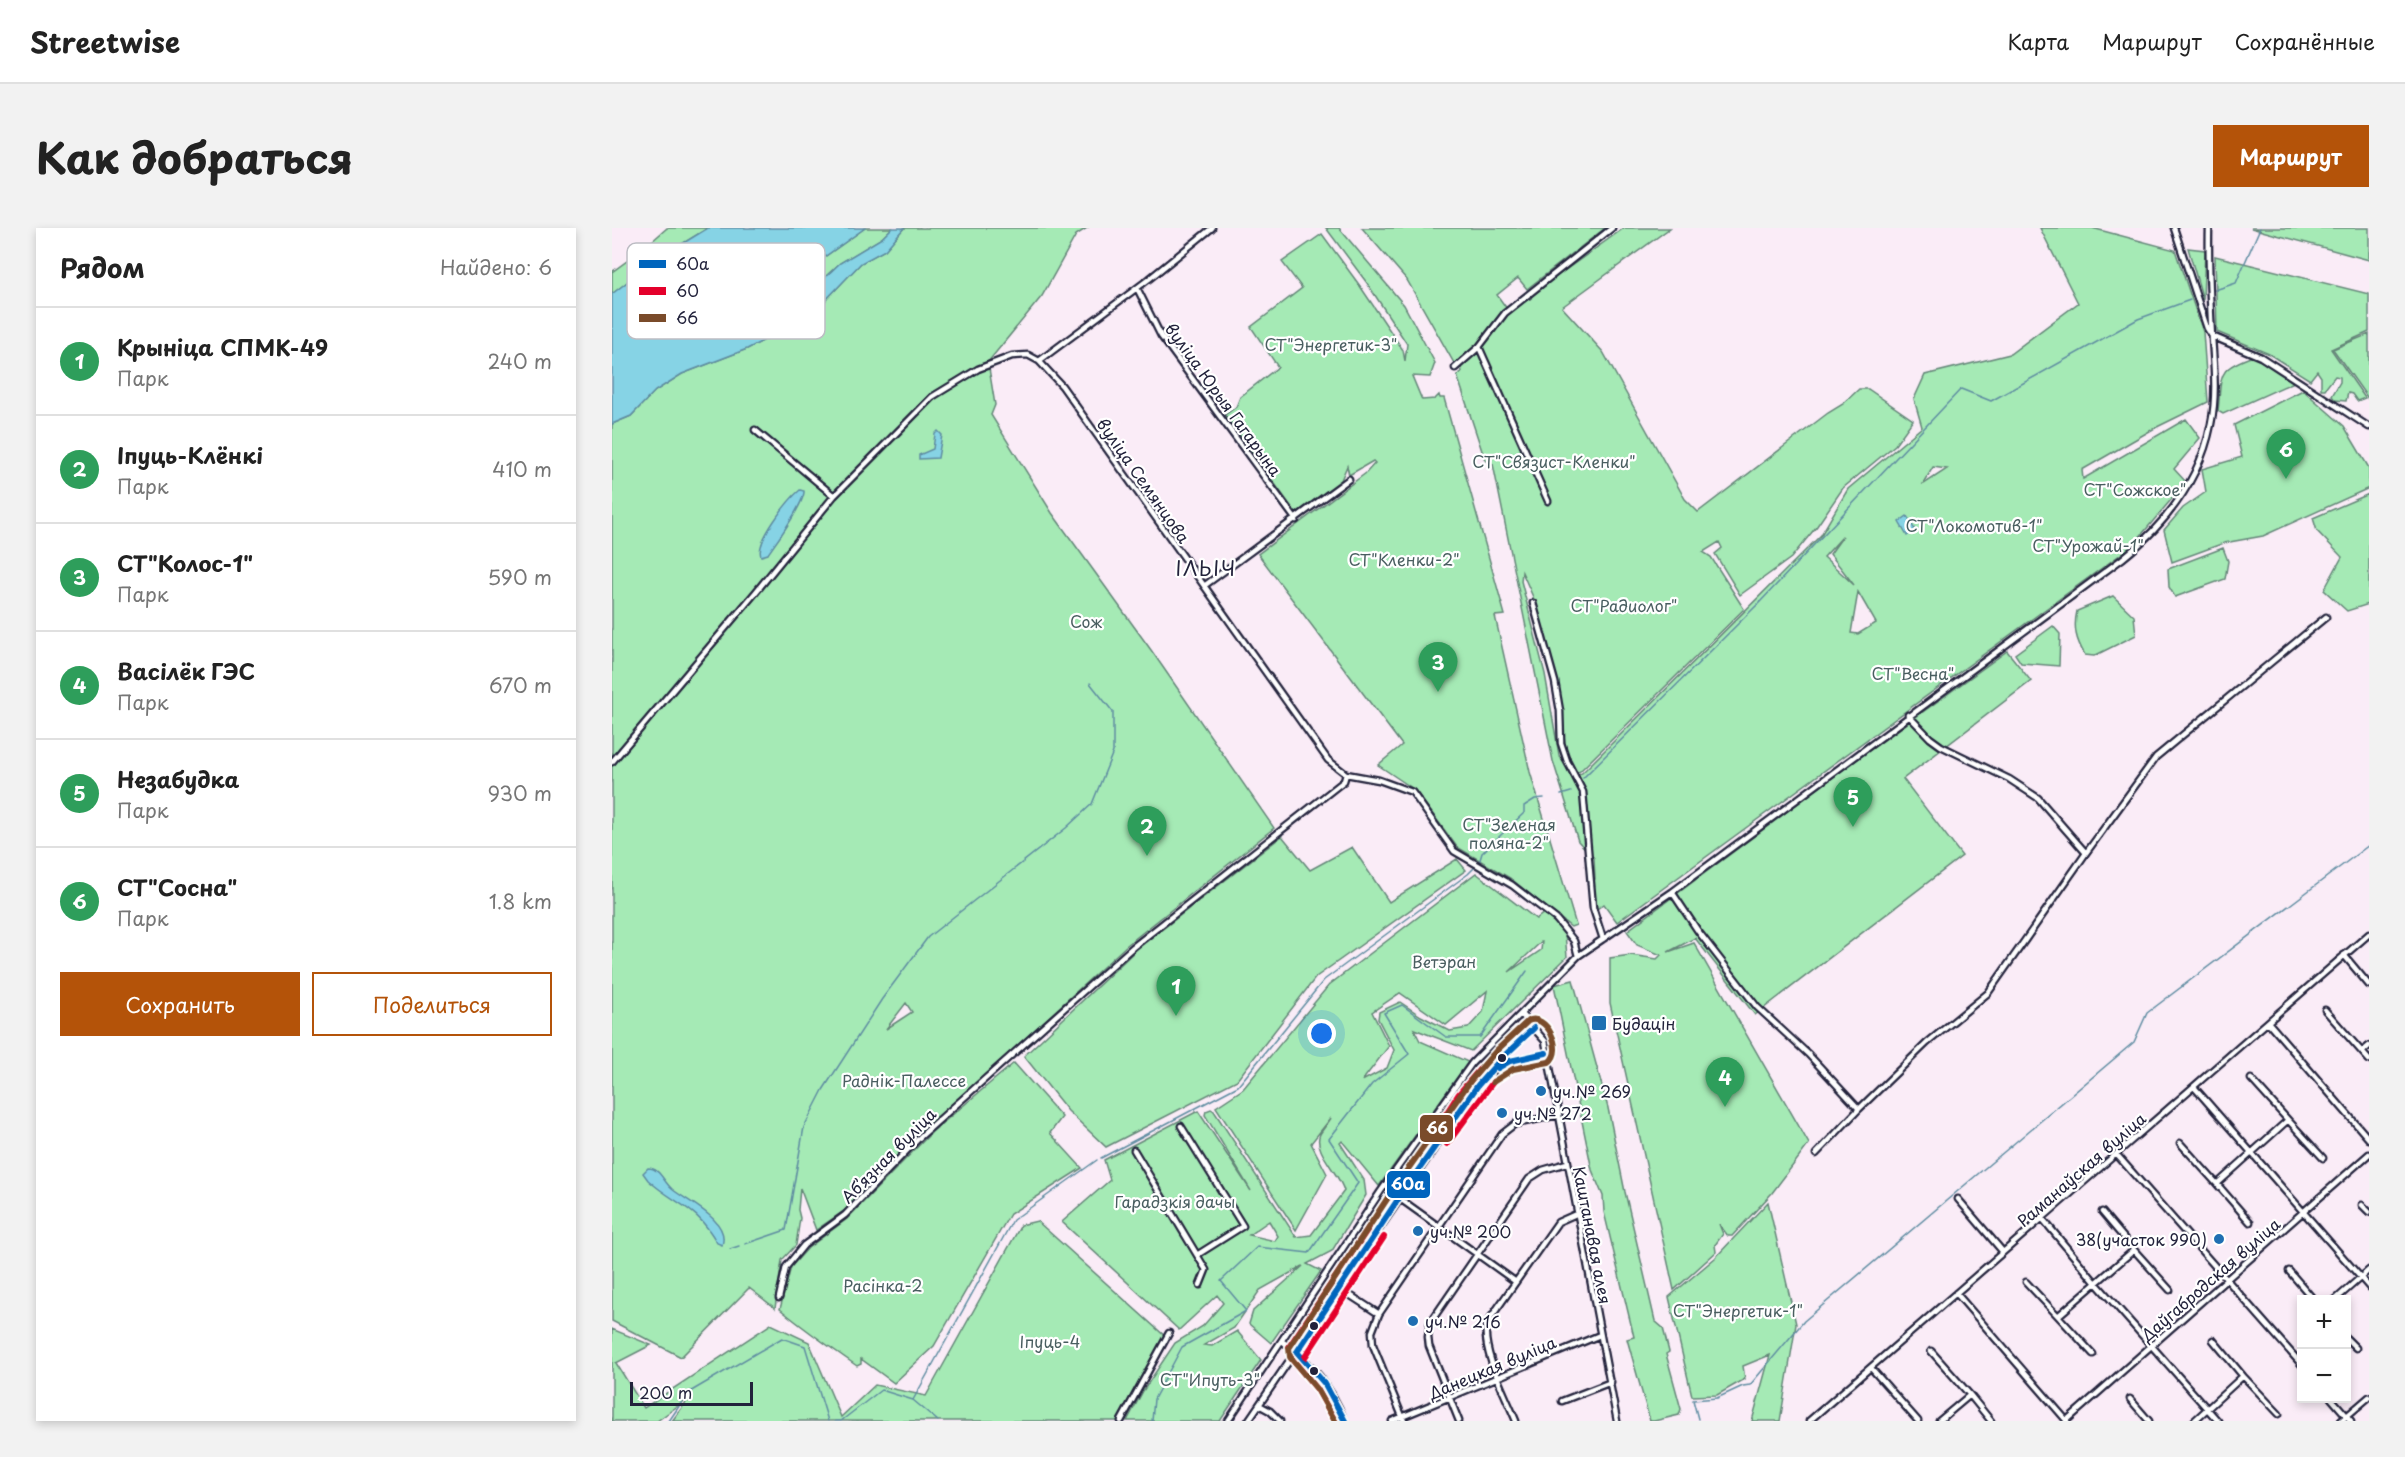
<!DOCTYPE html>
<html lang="ru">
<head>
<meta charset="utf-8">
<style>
	body { margin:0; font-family:"Playpen Sans",sans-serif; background:#f2f2f2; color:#222 }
	.controls { position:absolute; right:18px; bottom:18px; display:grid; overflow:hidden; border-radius:0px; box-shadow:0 3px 9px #0003 }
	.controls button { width:54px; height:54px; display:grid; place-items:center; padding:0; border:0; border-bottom:2px solid #e0e0e0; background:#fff; color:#222; font:30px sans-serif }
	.scale { position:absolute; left:18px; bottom:15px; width:123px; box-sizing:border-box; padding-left:6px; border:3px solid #22223b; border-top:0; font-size:16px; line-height:21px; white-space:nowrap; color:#22223b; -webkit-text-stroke:4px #fff; paint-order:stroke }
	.you { position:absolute; left:710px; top:806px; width:21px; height:21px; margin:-15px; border:4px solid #fff; border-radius:50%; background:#1a73e8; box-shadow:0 0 0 9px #1a73e833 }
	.badge { display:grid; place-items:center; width:39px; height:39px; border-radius:50%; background:#b45309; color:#fff; font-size:20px; font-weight:700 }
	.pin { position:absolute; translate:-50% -50px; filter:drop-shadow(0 2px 3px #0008) }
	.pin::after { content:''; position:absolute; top:32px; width:21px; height:18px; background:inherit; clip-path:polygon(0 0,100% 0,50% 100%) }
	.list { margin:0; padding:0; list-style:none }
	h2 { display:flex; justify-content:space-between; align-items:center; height:78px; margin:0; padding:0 24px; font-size:26px }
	h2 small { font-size:20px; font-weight:400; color:#767676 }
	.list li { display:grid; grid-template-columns:39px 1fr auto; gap:18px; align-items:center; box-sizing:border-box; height:108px; padding:0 24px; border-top:2px solid #e0e0e0 }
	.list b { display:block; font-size:22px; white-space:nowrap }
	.list p { margin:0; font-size:20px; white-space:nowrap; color:#767676 }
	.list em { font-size:20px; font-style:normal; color:#767676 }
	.actions { display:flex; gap:12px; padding:18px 24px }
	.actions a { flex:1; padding:14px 0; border:2px solid #b45309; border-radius:0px; text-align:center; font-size:21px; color:#b45309 }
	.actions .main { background:#b45309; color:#fff }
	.map { position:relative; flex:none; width:1757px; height:1193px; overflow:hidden; border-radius:0px }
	header { display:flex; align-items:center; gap:36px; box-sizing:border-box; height:84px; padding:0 30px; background:#fff; border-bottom:2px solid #e0e0e0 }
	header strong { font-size:28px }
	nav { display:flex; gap:33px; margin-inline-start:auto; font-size:21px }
	.intro { display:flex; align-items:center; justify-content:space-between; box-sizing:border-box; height:144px; padding:0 36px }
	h1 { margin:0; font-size:42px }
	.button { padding:15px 27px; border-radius:0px; background:#b45309; color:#fff; font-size:21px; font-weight:700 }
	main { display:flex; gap:36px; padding:0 36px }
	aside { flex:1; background:#fff; border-radius:0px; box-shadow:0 3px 9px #0003 }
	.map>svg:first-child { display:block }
	.green { fill:#a5eab5; stroke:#648678; stroke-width:1.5; fill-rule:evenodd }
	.water { fill:#86d3e5; stroke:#5e8ca1; stroke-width:1.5 }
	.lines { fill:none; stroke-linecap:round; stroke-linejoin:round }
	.stream { stroke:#5e8ca1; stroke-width:1.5 }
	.minor-casing { stroke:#22223b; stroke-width:9 }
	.minor { stroke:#fff; stroke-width:4.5 }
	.bus-1-casing { stroke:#fff; stroke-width:10 }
	.bus-2-casing { stroke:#fff; stroke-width:10 }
	.bus-3-casing { stroke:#fff; stroke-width:10 }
	.bus-1 { stroke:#0065bd; stroke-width:6 }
	.bus-2 { stroke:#e4002b; stroke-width:6 }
	.bus-3 { stroke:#7a4b2a; stroke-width:6 }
	.poi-dot { fill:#1f6fb2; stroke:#fff; stroke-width:2 }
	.bus-dot { fill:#22223b; stroke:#fff; stroke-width:2 }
	.labels { text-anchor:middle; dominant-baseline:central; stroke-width:4.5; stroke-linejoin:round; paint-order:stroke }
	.park-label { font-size:16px; fill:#495e60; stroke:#fff }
	.street-label { font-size:16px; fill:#22223b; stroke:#fff }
	.poi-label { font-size:16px; fill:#22223b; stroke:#fff; text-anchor:start }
	.quarter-label { font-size:20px; letter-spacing:1.5px; fill:#22223b; stroke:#fff }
	.key { fill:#fff; stroke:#bdbdc4; stroke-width:1.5 }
	.key-label { font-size:16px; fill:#22223b }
	.line-badge { stroke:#fff; stroke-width:2 }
	.badge-label { font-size:16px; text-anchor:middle; font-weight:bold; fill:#fff }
</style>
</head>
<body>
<header>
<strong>Streetwise</strong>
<nav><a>Карта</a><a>Маршрут</a><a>Сохранённые</a></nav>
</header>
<div class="intro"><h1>Как добраться</h1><a class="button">Маршрут</a></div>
<main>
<aside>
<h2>Рядом<small>Найдено: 6</small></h2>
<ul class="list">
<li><span class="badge" style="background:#2e9e5b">1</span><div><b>Крыніца СПМК-49</b><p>Парк</p></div><em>240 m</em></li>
<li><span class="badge" style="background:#2e9e5b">2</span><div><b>Іпуць-Клёнкі</b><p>Парк</p></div><em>410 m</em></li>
<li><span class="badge" style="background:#2e9e5b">3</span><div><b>СТ&quot;Колос-1&quot;</b><p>Парк</p></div><em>590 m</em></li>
<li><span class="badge" style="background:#2e9e5b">4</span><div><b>Васілёк ГЭС</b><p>Парк</p></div><em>670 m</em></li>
<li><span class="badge" style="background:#2e9e5b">5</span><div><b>Незабудка</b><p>Парк</p></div><em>930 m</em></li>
<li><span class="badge" style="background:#2e9e5b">6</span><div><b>СТ&quot;Сосна&quot;</b><p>Парк</p></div><em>1.8 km</em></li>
</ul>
<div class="actions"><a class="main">Сохранить</a><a>Поделиться</a></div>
</aside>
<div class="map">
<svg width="1757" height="1193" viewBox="0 0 1757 1193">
	<rect width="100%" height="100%" fill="#faecf7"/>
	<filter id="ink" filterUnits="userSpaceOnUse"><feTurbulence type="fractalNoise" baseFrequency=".0167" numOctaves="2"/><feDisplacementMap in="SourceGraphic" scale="12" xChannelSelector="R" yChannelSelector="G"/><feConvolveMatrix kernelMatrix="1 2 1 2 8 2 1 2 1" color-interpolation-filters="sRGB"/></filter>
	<g filter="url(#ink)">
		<path class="green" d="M 55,0 L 96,0 L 42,33 L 0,66 L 0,44 L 30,22 Z
			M 253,0 L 280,0 L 270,10 L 228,35 L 200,61 L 173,76 L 165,75 L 165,69 L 183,50 Z
			M 292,0 L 475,0 L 464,7 L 430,68 L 376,134 L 383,177 L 379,187 L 440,285 L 539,422 L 662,600 L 515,717 L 331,886 L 233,982 L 204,1002 L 188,960 L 186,982 L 188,990 L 184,1017 L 170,1032 L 163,1080 L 137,1060 L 69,1129 L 0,1093 L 0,196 L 19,188 L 43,163 L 70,146 L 135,121 L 187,94 L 209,77 L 249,35 L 273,22 ZM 294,775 L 300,784 L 274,801 Z
			M 714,0 L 727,0 L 792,77 L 823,135 L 818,149 L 800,148 L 810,172 L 823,171 L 827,167 L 828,170 L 832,170 L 893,387 L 883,388 L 918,544 L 964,697 L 959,699 L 898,650 L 845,619 L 803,562 L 766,537 L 790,517 L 646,326 L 754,245 L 763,235 L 761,233 L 737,247 L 735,238 L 729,252 L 684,285 L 613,187 L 624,179 L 628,169 L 666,139 L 639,99 L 690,60 L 670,34 L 710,6 L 748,58 L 791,122 L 793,133 L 795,116 L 755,55 Z
			M 750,0 L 993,0 L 915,61 L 906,50 L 885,67 L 898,85 L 913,71 L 919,71 L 920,66 L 1012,0 L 1058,0 L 950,79 L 991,124 L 1073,271 L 1086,284 L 1216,185 L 1231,176 L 1247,161 L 1256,161 L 1301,192 L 1283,217 L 1231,260 L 1205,298 L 1179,330 L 1128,367 L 1103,326 L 1110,320 L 1107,314 L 1091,324 L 1099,329 L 1132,381 L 967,544 L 963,543 L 954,524 L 946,456 L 921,369 L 910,344 L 909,353 L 933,446 L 947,527 L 960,550 L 970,545 L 1209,307 L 1236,261 L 1310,199 L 1302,171 L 1313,147 L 1398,126 L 1466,75 L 1428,0 L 1480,0 L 1563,22 L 1591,104 L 1596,174 L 1543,200 L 1470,242 L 1471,251 L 1574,191 L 1588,210 L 1562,241 L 1574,254 L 1520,318 L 1005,694 L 992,676 L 985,681 L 981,652 L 983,651 L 982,630 L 966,613 L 941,533 L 881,236 L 873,232 L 845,147 L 850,144 L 848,133 L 842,135 L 795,52 ZM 1321,239 L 1335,241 L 1312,256 L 1311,256 ZM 1231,308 L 1218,326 L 1242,357 L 1212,329 ZM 1246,364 L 1264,395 L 1246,406 L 1239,405 Z
			M 1639,0 L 1757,0 L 1757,32 Z
			M 1576,20 L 1593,22 L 1591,72 Z
			M 1603,28 L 1757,66 L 1757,104 L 1719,121 L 1753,170 L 1745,173 L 1740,166 L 1736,165 L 1734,173 L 1723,172 L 1720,168 L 1728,154 L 1728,149 L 1723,148 L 1713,161 L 1709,161 L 1709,149 L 1705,143 L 1698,152 L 1657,126 L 1605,104 Z
			M 1757,106 L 1757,172 L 1721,121 Z
			M 1644,127 L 1682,154 L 1611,186 L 1606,183 C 1610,145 1604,141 1644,127 Z
			M 1691,162 L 1732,198 L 1757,240 L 1757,260 L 1651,308 L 1612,315 L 1560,334 L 1552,302 L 1571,280 L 1594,264 L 1590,241 L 1630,229 L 1622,197 Z
			M 1757,266 L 1757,376 L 1735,383 L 1712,362 L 1730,329 L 1705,303 L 1701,290 Z
			M 1611,320 L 1616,333 L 1613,351 L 1563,369 L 1557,359 L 1556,341 Z
			M 1501,368 L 1522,388 L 1524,407 L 1482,428 L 1473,427 C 1464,412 1461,400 1465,383 Z
			M 1441,398 L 1448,406 L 1447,438 L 1409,435 L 1403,426 Z
			M 1395,423 L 1419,453 L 1291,551 L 1350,628 L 1143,787 L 1083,710 L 1056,724 L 1082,715 L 1197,916 L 1160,965 L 1120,1008 L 1116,1008 L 1107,996 L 1111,1006 L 1103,1017 L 1104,1024 L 1062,1062 L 998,775 L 998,730 L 1019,727 L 1045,731 L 1049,727 L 1025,717 L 1015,703 L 1235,539 Z
			M 670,608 L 698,642 L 740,619 L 777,674 L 845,631 L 854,642 L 704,749 L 625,852 L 494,919 L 456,883 L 412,828 L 525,721 Z
			M 864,645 L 924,691 L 932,685 L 953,705 L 955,729 L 859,823 L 802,801 L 808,813 L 856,834 L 767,958 L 730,913 L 728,915 L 752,952 L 754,967 L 720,1023 L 695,1036 L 709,1043 L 659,1115 L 637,1096 L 641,1083 L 691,1038 L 648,1062 L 622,1100 L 592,1117 L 600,1118 L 625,1103 L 649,1132 L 608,1193 L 515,1193 L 531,1163 L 563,1115 L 591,1098 L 611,1075 L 605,1067 L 567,1102 L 450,994 L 498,952 L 492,932 L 586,883 L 639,963 L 593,887 L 594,883 L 599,881 L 602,883 L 684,1009 L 699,1007 L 732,963 C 728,946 700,922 708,906 C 711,901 716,895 719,890 L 699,915 L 715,946 L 684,1002 L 604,879 L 631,861 L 717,757 ZM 930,714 L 929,722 L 897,744 L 929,714 ZM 875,763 L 871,784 L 856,800 L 838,803 L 809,788 L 788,774 L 767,784 L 766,791 L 782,822 L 775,840 L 750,853 L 777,818 L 760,784 L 788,765 L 834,797 ZM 657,993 L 666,1008 L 663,1013 L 637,1007 Z
			M 961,752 L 996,880 L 1013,964 L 1043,1093 L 1051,1100 L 1057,1124 L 1054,1126 L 1069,1181 L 1067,1187 L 1042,1193 L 1038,1193 L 1015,1111 L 1022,1109 L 992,984 L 991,968 L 980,942 L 942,757 Z
			M 402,835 L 450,889 L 438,905 L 470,940 L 398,986 L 322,1118 L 282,1155 L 249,1131 L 249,1136 L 245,1138 C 219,1120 193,1102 168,1081 L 179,1039 L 196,1020 L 235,991 L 320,904 Z
			M 1156,974 L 1184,1096 L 1168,1193 L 1140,1193 L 1158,1127 L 1131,1138 L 1133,1151 L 1105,1167 L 1080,1168 L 1057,1069 L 1103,1030 Z
			M 425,993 L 556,1111 L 513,1193 L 60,1193 L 78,1169 L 45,1193 L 0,1193 L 0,1101 L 39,1117 L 4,1135 L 32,1180 L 159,1096 L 197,1114 L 229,1189 L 263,1157 L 314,1168 L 409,997 Z"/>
		<path class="water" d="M 96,0 L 253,0 L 183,50 L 164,71 L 165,75 L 170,77 L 204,58 L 228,35 L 270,10 L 280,0 L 292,0 L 273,22 L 249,35 L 209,77 L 187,94 L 135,121 L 70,146 L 43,163 L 19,188 L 0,196 L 0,66 L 42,33 Z
			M 326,203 L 330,207 L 326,230 L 307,231 L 307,227 L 321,221 L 323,206 Z
			M 188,262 L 192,263 C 193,275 164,314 156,326 L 149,328 C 143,314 176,272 188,262 Z
			M 1295,288 L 1303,302 L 1295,308 L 1287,294 Z
			M 36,940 C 48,940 51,953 60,961 C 74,973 119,992 110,1017 L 105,1015 C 84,977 65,978 36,952 L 31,945 Z"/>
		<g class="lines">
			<path class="stream" d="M 1603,62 L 1624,55 L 1648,0
				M 971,550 L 1148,374 L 1349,161 L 1379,173 L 1526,91 L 1578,72
				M 949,567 L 959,564
				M 489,930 L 626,858 L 712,752 L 856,646 L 867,635 L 870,625 L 912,585 L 912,578 L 923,571 L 932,570
				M 133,1016 L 174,1002 L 192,899 L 211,862 L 270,771 L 316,709 L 454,600 L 480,576 L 501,524 L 501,484 L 478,455
				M 118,1021 L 127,1018
				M 301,1172 L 401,992 L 485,932
				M 1086,1191 L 1081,1172 L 1105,1170 L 1131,1158 L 1138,1157 L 1192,1093 L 1522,814 L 1535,785 L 1757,617
				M 57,1193 L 76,1165 L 170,1110 L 193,1118 L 216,1193
				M 223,1193 L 229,1193 L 269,1162 L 301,1172 L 326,1193
				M 540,1193 L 542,1171 L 570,1119 L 634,1083 L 609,1053 L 645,1019 L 697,1025 L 746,955 L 717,911 L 760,856 L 797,826 L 772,785 L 790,777 L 834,809 L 868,809 L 915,743"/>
			<defs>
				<path id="minor" d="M 1562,0 L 1595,100 L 1600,108 L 1649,129 L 1757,199
					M 525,60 L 549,108 L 684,292
					M 867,119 L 936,273
					M 427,133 L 537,51 L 600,0
					M 843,140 L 867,119 L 893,85 L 1000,0
					M 143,202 L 222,268
					M 592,358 L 737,251
					M 921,375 L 943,454 L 948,483 L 949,515 L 955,533 L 971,564 L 981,680 L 991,711
					M 1296,487 L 1318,510 L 1329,518 L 1397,551 L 1426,570 L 1474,625
					M 0,534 L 143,365 L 222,268 L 320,169 L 366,141 L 400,128 L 416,127 L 427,133 L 450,158 L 716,532 L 734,546 L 767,552 L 800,564 L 842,623 L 900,657 L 944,691 L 962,713 L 966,728
					M 1060,664 L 1086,703 L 1145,779 L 1196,826 L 1247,881
					M 1732,727 L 1757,757
					M 1713,782 L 1750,824 L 1757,818
					M 909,786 L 933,813 L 1005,1193
					M 1656,794 L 1757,911
					M 1750,824 L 1757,832
					M 881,843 L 898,833 L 934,825
					M 1582,859 L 1757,1059
					M 1676,892 L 1711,930
					M 569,898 L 631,998 L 585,1027
					M 1568,915 L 1605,956 L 1676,892 L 1639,851
					M 522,922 L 594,1042 L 588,1057
					M 1204,926 L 1247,881 L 1315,815 L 1376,765 L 1474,625 L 1544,529 L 1714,389
					M 1505,927 L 1690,1137
					M 1605,956 L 1638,994
					M 787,970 L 904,1054
					M 1346,971 L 1391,1024
					M 1750,977 L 1757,984
					M 1430,990 L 1484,1055 L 1606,1193
					M 1522,1022 L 1558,1062
					M 1677,1043 L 1702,1072
					M 1414,1054 L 1446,1088 L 1522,1022 L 1490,984
					M 727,1060 L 767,1086
					M 1344,1065 L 1455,1193
					M 167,1070 L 174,1039 L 192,1017 L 233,987 L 308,909 L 521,719 L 732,553 L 734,546
					M 1723,1072 L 1757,1042
					M 1446,1088 L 1481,1126
					M 1734,1110 L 1744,1120
					M 670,1113 C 701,1136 718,1157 733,1193
					M 1319,1123 L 1358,1167 L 1327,1193
					M 1259,1140 L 1306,1193
					M 1631,1148 L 1667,1186
					M 1358,1167 L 1379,1193
					M 1719,1170 L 1739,1193
					M 1518,1171 L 1537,1193
					M 950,1173 L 999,1154
					M 647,1177 L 658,1183 L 668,1193
					M 509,1193 L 557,1105
					M 616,1193 L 769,963 L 860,835 L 966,728 L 1060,664 L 1510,331 C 1554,296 1588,252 1599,196 C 1605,168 1602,139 1600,110 C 1598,73 1596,36 1597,0
					M 636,1193 L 866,857 L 890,830 L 922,800
					M 780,1193 L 988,1107
					M 792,1193 L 761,1117 L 760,1104 L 767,1086 L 890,906 L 903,896 L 946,887
					M 847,1193 L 817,1118 L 816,1109 L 818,1095 L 917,951 L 931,942 L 955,935
					M 904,1193 C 894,1168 868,1121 875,1095 L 946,994 L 964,986
					M 1197,1193 L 1757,706
					M 1454,1193 L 1757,926
					M 1582,1193 L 1631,1148 L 1601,1112
					M 1729,1193 L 1757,1169"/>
			</defs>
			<use href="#minor" class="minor-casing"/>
			<use href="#minor" class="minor"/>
			<defs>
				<path id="bus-1" d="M 886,840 L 898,833 L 934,825
					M 685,1124 L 787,970 L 866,857 L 890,830 L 922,800
					M 685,1124 L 713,1156 L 733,1193"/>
				<path id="bus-2" d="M 821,906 L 846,867 L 867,842
					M 835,916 L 881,854
					M 677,1119 L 757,999
					M 693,1129 L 772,1009
					M 679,1130 L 705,1161 L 723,1193"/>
				<path id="bus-3" d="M 723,1193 L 705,1161 L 678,1129 L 677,1120 L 779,965 L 859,852 L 884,823 L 916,793 C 934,784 953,823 937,834 L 901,841 L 881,854"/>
			</defs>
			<use href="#bus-1" class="bus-1-casing"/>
			<use href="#bus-2" class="bus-2-casing"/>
			<use href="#bus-3" class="bus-3-casing"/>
			<use href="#bus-1" class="bus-1"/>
			<use href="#bus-2" class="bus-2"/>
			<use href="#bus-3" class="bus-3"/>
		</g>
	</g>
	<g class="poi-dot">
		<rect x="979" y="787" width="16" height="16" rx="3"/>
		<circle cx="929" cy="863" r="6"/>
		<circle cx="890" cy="885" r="6"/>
		<circle cx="806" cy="1003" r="6"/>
		<circle cx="1607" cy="1011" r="6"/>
		<circle cx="801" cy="1093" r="6"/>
	</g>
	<g class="bus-dot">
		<circle cx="890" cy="830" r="5"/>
		<circle cx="702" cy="1098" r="5"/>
		<circle cx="702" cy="1143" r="5"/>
	</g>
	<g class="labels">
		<g class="park-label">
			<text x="719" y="116">СТ"Энергетик-3"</text>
			<text x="942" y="233">СТ"Связист-Кленки"</text>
			<text x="1523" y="261">СТ"Сожское"</text>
			<text x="1362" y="297">СТ"Локомотив-1"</text>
			<text x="1476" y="317">СТ"Урожай-1"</text>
			<text x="792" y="331">СТ"Кленки-2"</text>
			<text x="1012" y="377">СТ"Радиолог"</text>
			<text x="474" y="393">Сож</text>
			<text x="1301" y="445">СТ"Весна"</text>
			<text x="897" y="596">СТ"Зеленая<tspan x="897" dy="18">поляна-2"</tspan></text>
			<text x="832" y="733">Ветэран</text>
			<text x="292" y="852">Раднік-Палессе</text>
			<text x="563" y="973">Гарадзкія дачы</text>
			<text x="271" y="1057">Расінка-2</text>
			<text x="1126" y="1082">СТ"Энергетик-1"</text>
			<text x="438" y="1113">Іпуць-4</text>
			<text x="598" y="1151">СТ"Ипуть-3"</text>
		</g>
		<g class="street-label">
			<text transform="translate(612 171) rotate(54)">вуліца Юрыя Гагарына</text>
			<text transform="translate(532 252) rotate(55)">вуліца Семянцова</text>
			<text transform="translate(276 927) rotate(-45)">Абʼязная вуліца</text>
			<text transform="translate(1469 941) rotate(-41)">Раманаўская вуліца</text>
			<text transform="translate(981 1007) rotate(79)">Каштанавая алея</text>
			<text transform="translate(1598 1051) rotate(-41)">Даўгабродская вуліца</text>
			<text transform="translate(880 1139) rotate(-23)">Данецкая вуліца</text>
		</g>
		<g class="poi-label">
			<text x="1000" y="795">Будацін</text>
			<text x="941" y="863">уч.№ 269</text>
			<text x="902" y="885">уч.№ 272</text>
			<text x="818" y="1003">уч.№ 200</text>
			<text x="1595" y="1011" text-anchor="end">38(участок 990)</text>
			<text x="813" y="1093">уч.№ 216</text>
		</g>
		<g class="quarter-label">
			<text x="594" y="340">ІЛЬІЧ</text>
		</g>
	</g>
	<rect x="15" y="15" width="198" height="96" rx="9" class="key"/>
	<rect x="27" y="32" width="27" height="8" fill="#0065bd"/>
	<rect x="27" y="59" width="27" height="8" fill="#e4002b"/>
	<rect x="27" y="86" width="27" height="8" fill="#7a4b2a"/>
	<g class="key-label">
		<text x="64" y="42">60а</text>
		<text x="64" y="69">60</text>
		<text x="64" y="96">66</text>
	</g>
	<g class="line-badge">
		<rect x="807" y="886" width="35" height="29" rx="6" fill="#7a4b2a"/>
		<rect x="774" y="942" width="45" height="29" rx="6" fill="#0065bd"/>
	</g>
	<g class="badge-label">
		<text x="825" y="906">66</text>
		<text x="796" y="962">60а</text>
	</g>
</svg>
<div class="controls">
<button>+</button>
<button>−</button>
</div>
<div class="scale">200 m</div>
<div class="you"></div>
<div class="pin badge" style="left:564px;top:788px;background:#2e9e5b">1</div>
<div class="pin badge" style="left:535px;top:628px;background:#2e9e5b">2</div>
<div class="pin badge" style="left:826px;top:464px;background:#2e9e5b">3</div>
<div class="pin badge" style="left:1113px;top:879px;background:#2e9e5b">4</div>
<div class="pin badge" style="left:1241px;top:599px;background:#2e9e5b">5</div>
<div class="pin badge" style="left:1674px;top:251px;background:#2e9e5b">6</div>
</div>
</main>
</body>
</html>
